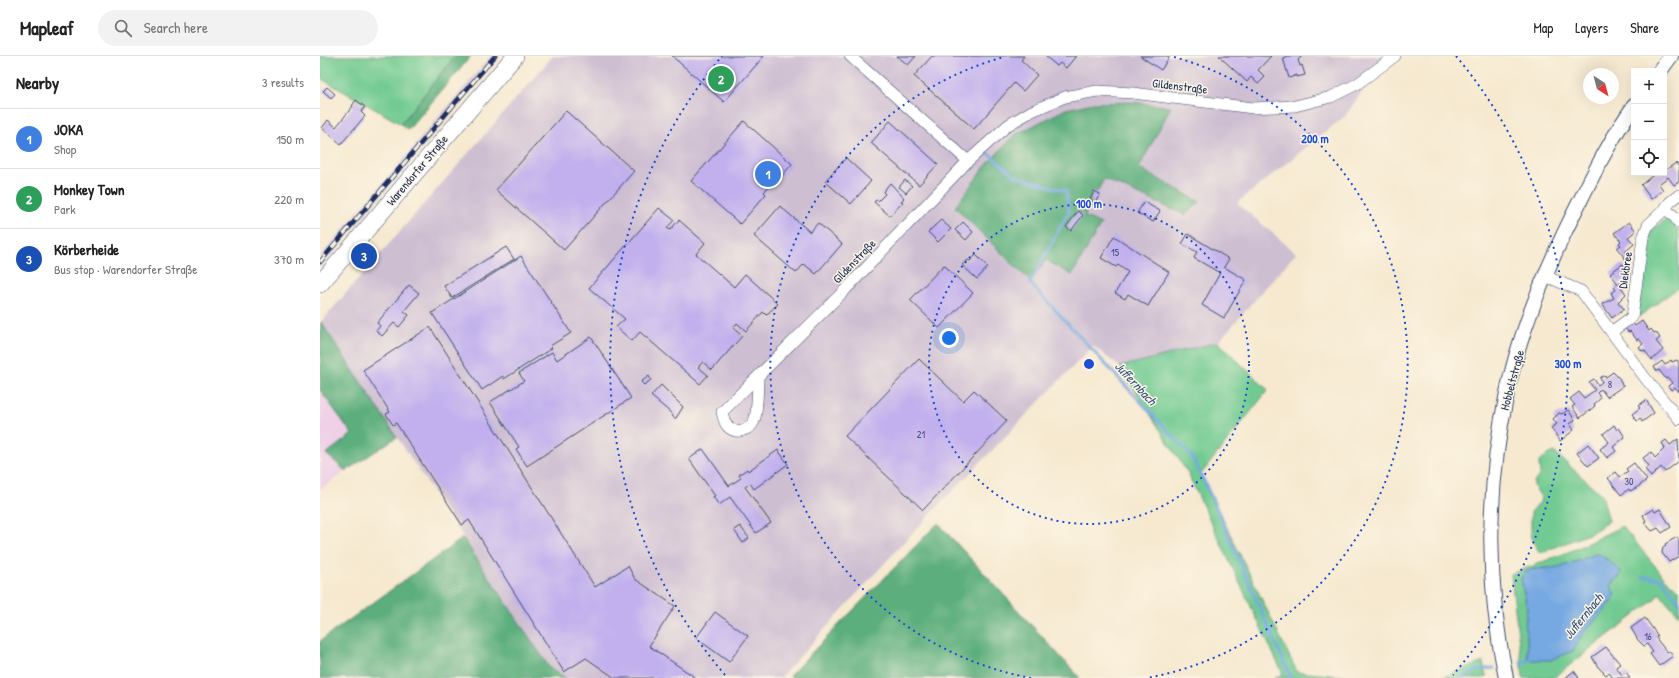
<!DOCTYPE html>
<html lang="en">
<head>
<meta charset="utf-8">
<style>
	body { margin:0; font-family:"Patrick Hand",sans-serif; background:#f2f2f2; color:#222 }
	.controls { position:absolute; right:12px; top:12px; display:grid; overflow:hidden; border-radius:0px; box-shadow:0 4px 16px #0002 }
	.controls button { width:36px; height:36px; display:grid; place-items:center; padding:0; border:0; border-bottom:1px solid #e0e0e0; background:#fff; color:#222; font:20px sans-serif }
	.compass { position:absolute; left:1263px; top:12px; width:36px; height:36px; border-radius:50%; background:#fff; box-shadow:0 4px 16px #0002; rotate:144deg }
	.you { position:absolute; left:629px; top:282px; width:14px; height:14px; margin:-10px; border:3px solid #fff; border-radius:50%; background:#1a73e8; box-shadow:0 0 0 6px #1a73e833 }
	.badge { display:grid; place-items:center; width:26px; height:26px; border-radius:50%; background:#1a73e8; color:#fff; font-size:13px; font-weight:700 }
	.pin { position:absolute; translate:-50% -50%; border:2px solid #fff; box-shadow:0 1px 4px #0006 }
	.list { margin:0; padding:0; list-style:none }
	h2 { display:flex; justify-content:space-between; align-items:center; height:52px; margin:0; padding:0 16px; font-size:17px }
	h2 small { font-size:13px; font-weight:400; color:#767676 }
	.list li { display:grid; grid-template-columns:26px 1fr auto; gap:12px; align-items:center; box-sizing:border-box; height:60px; padding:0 16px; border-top:1px solid #e0e0e0 }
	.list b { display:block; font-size:15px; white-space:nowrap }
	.list p { margin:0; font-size:13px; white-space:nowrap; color:#767676 }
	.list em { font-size:13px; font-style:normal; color:#767676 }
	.icon { flex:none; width:22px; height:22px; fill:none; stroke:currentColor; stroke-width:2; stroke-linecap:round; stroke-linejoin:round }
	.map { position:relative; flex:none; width:1359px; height:622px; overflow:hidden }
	header { display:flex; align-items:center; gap:24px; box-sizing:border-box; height:56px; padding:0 20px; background:#fff; border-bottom:1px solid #e0e0e0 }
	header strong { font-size:19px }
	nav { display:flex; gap:22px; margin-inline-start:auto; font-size:14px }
	.search { width:280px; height:36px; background:#f2f2f2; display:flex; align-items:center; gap:10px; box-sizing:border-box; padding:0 14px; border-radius:22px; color:#767676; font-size:15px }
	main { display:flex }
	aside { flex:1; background:#fff }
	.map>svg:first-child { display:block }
	.built { fill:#efd0e6 }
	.industrial { fill:#cdbed2; fill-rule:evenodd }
	.green { fill:#71ca91; stroke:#467c78; fill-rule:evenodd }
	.forest { fill:#5cae7b; stroke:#3c6e6c }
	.water { fill:#76a8e1; stroke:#486ca0 }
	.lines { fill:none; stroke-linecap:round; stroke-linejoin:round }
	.stream { stroke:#76a8e1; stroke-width:3 }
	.building { fill:#c1b0ed }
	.minor-casing { stroke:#3c4b6f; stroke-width:12 }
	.tertiary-casing { stroke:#3c4b6f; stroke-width:16 }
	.primary-casing { stroke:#3c4b6f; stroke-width:18 }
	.minor { stroke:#fff; stroke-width:11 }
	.tertiary { stroke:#fff; stroke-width:14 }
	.primary { stroke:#fff; stroke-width:17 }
	.rail-casing { stroke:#1b2f5e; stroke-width:4.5 }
	.rail { stroke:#fcf5e5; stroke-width:3; stroke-dasharray:9; stroke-linecap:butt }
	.ring { fill:none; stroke:#1d4ed8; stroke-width:2; stroke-dasharray:2 4 }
	.labels { text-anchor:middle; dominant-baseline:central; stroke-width:3; stroke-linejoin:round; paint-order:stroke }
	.number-label { font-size:10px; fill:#444f82 }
	.street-label { font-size:12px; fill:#1b2f5e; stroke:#fcf5e5 }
	.water-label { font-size:13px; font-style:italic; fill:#365385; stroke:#fcf5e5 }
	.centre { fill:#1d4ed8; stroke:#fcf5e5; stroke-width:2 }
	.ring-label { font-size:12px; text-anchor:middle; font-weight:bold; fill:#1d4ed8; stroke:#fcf5e5; stroke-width:3; stroke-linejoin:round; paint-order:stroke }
</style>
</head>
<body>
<header>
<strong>Mapleaf</strong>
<div class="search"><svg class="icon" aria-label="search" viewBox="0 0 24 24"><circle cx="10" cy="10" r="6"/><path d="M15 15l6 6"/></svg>Search here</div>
<nav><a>Map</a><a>Layers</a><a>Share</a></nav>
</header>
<main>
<aside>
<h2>Nearby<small>3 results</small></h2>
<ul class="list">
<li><span class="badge" style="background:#3f7fe0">1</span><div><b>JOKA</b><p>Shop</p></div><em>150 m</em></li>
<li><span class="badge" style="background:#2e9e5b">2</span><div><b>Monkey Town</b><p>Park</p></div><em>220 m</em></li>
<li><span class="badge" style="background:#1a4fb4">3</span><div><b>Körberheide</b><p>Bus stop · Warendorfer Straße</p></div><em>370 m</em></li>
</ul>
</aside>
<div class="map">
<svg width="1359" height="622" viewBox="0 0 1359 622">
	<rect width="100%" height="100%" fill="#fcf5e5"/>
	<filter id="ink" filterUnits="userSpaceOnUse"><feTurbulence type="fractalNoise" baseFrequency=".025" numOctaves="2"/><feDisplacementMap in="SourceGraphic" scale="8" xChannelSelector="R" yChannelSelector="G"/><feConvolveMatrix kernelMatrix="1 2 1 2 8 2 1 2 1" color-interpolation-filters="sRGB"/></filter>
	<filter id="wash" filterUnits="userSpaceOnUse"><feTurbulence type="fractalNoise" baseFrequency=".012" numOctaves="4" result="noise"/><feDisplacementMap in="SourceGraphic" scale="16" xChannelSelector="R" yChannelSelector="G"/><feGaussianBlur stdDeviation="0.9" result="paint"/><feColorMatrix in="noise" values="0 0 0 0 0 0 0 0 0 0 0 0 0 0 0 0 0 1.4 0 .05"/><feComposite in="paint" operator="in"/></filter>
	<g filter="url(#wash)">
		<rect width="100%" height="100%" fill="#f6e9d0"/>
		<path class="built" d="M 0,334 L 32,378 L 6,398 L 26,415 L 0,434 Z"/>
		<path class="industrial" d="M 171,0 L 180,0 L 0,212 L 0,201 Z
			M 233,0 L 1067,0 L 1025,60 L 917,147 L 976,197 L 898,286 L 800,311 L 773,290 L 595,474 L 460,622 L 246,622 L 229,611 L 1,266 ZM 812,46 L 851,52 L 819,112 L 880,146 L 865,159 L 784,123 L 763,161 L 780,168 L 751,219 L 726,204 L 710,225 L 635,151 L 663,113 L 693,80 L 746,53 L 773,47 Z"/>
		<path class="green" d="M 0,0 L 135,0 L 81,68 L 0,22 Z
			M 1349,161 L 1359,175 L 1359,231 L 1317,262 L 1331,174 Z
			M 898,286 L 948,334 L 881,418 L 977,616 L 1041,622 L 954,622 L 963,618 L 867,416 L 800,311 Z
			M 1234,396 L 1282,439 L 1289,465 L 1271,477 L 1220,497 L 1213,486 L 1211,477 L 1211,456 L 1220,446 L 1221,441 L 1214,430 L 1214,426 C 1223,416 1219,417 1219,406 L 1227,399 Z
			M 1302,470 L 1345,522 L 1359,534 L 1359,559 L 1339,537 L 1334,544 L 1233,622 L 1203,622 L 1191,518 L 1256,493 ZM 1276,498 C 1288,501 1294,509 1300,521 L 1291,529 L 1294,538 L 1293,545 L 1263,577 L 1253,595 L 1208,604 L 1207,580 L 1205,572 L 1207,551 L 1201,523 L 1205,516 L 1213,513 L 1241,511 Z
			M 1163,606 L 1166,621 L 1163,622 L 1120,622 Z"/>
		<path class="forest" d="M 135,0 L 151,0 L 88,74 L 81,68 Z
			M 812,46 L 851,51 L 819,112 L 880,146 L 865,159 L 784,123 L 764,160 L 781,168 L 752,219 L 726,204 L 710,225 L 635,151 L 663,113 L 693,80 L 746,53 L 773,47 Z
			M 1,266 L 77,381 L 26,415 L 6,398 L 32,378 L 0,334 Z
			M 618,467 L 760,622 L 472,622 L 470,619 Z
			M 143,482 L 229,611 L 246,622 L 0,622 L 0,585 Z"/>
		<path class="water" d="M 1276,498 L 1281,499 L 1301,515 L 1300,520 L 1291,529 L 1294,538 L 1293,545 L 1263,577 L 1253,595 L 1231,604 L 1208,604 L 1207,580 L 1205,572 L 1207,551 L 1201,523 L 1205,516 L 1213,513 L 1241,511 Z"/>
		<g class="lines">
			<path class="stream" d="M 669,98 L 695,120 L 746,135 L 749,155 L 710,227 L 872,401 L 885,427 L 971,622
				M 1323,521 L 1340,522 L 1348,531 L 1359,547
				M 1201,606 L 1210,604
				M 1141,622 L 1158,614 L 1174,612"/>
		</g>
		<g id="blocks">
			<path class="building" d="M 352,0 L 444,0 L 404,46 Z
				M 577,0 L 596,0 L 588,9 Z
				M 612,0 L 704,0 L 701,4 L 717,19 L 703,35 L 694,27 L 654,73 L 594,20 Z
				M 725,0 L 756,0 L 746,12 L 740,7 L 737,10 Z
				M 820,0 L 850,0 L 841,14 Z
				M 899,0 L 951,0 L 938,14 L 945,21 L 938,28 L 931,21 L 927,26 Z
				M 967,0 L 982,0 L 978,4 L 980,10 L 982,9 L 985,19 L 977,21 L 977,19 L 969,22 L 963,2 Z
				M 7,31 L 15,38 L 11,42 L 3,35 Z
				M 36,44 L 45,51 L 41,56 L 45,60 L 21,88 L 2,72 L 8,64 L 16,71 L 33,50 L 32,50 Z
				M 246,55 L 314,115 L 244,194 L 176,134 Z
				M 424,65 L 472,108 L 459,123 L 457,121 L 444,136 L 446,138 L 420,168 L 371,125 Z
				M 570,65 L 618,108 L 599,129 L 551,87 Z
				M 526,102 L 551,125 L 531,148 L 505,125 Z
				M 1356,107 L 1359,111 L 1359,126 L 1354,129 L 1348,121 L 1339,128 L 1343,134 L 1331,143 L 1321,129 L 1333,119 L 1332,118 L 1333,117 L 1344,117 L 1344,115 Z
				M 585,124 L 592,130 L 586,137 L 579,131 Z
				M 570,127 L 584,142 L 581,145 L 583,146 L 570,160 L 554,146 L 556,144 L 558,145 L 565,138 L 563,136 Z
				M 774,135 L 780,138 L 775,147 L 770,144 Z
				M 824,146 L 840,155 L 833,166 L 817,157 Z
				M 460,150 L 490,176 L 498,167 L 522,188 L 496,218 L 484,208 L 476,217 L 434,180 Z
				M 339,152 L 354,164 L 347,172 L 350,174 L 359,164 L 385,187 L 376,198 L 414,231 L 425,218 L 458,248 L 446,259 L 443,256 L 426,275 L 417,267 L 413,272 L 422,280 L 392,314 L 383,306 L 378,311 L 388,319 L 380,328 L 320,276 L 312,285 L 296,271 L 305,263 L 269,232 Z
				M 758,155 L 763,159 L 751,175 L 746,171 Z
				M 621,164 L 631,173 L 618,186 L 608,176 Z
				M 643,166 L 653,176 L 646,184 L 635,174 Z
				M 1309,166 L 1316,175 L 1308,181 L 1314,188 L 1306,195 L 1310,201 L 1306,204 L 1297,192 L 1301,189 L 1299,187 L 1301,185 L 1294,177 Z
				M 868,178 L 909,203 L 904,211 L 926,224 L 904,262 L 882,249 L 900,217 L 874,202 L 877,196 L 862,188 Z
				M 794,180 L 849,216 L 828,250 L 808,238 L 805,243 L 795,237 L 808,216 L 798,209 L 796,211 L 781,202 Z
				M 186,191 L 194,203 L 132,242 L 124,230 Z
				M 656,199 L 668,211 L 657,223 L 642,209 L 648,204 L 650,205 Z
				M 201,200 L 251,277 L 230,290 L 232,292 L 184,323 L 183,320 L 162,334 L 112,257 Z
				M 1303,208 L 1311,219 L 1299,228 L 1306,238 L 1298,246 L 1304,253 L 1292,262 L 1282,248 L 1294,242 L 1291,237 L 1296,234 L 1294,231 L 1298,228 L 1290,217 Z
				M 624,209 L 653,237 L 619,272 L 590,244 Z
				M 89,229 L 99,237 L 84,255 L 89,259 L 79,271 L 74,267 L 62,280 L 56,275 L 60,270 L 57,267 Z
				M 1322,265 L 1329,275 L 1331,273 L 1334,277 L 1336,276 L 1340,282 L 1336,285 L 1343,294 L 1332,304 L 1324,294 L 1322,295 L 1319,291 L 1323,288 L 1319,283 L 1317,284 L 1310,275 L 1308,276 L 1305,272 L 1312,266 L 1315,270 Z
				M 110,271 L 275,531 L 308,510 L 315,523 L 355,550 L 329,590 L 376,622 L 295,622 L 266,602 L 244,616 L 149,464 L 142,469 L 76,367 L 73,369 L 66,358 L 70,356 L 43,314 Z
				M 271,281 L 311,342 L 207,410 L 196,393 L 199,391 L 170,346 L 204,325 L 199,317 L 232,296 L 237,304 Z
				M 599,303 L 643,345 L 654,334 L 687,365 L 603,454 L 525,380 Z
				M 1351,304 L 1352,306 L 1357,304 L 1359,307 L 1359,336 L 1355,331 L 1351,334 L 1348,330 L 1352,327 L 1348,322 L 1346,323 L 1339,314 L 1337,315 L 1334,311 L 1342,305 L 1345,309 Z
				M 1293,316 L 1300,323 L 1300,325 L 1303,330 L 1287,341 L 1281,333 L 1277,337 L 1281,342 L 1274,348 L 1275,350 L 1260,362 L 1252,351 L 1255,349 L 1250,343 L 1259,336 L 1264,342 L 1275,334 L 1269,326 L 1274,323 L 1278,329 L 1282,326 L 1280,322 L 1283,320 L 1286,321 Z
				M 329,320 L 331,324 L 324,329 L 321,326 Z
				M 341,329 L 363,351 L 356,362 L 354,362 L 351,357 L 331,340 Z
				M 1326,344 L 1334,357 L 1322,366 L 1320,362 L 1317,365 L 1312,358 L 1320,352 L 1318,350 Z
				M 1248,354 L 1255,364 L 1250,368 L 1254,374 L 1240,385 L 1231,372 L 1237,368 L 1233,363 L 1239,357 L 1242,358 Z
				M 1294,369 L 1297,374 L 1299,372 L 1305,381 L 1293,391 L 1296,395 L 1287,402 L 1280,393 L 1289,386 L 1283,378 Z
				M 1358,383 L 1359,405 L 1345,416 L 1341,411 L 1331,421 L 1325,413 L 1329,410 L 1323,402 L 1331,396 L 1335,402 L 1345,392 L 1342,387 L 1346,384 L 1350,389 Z
				M 1268,388 L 1279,402 L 1268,410 L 1257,397 Z
				M 383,393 L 409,430 L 421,422 L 419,419 L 427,413 L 428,415 L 458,394 L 468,408 L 434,433 L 430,427 L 425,431 L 451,467 L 436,477 L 410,441 L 399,449 L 393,441 L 395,440 L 369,403 Z
				M 1314,407 L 1327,424 L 1316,432 L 1310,435 L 1309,433 L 1301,439 L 1288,422 L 1296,416 L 1300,421 L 1308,415 L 1306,413 Z
				M 1333,453 L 1335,456 L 1340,453 L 1351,471 L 1342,477 L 1338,472 L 1332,475 L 1324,466 L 1326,465 L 1323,459 Z
				M 420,470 L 429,482 L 423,487 L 414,474 Z
				M 1357,481 L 1359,484 L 1359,500 L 1349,506 L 1342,497 L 1343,491 L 1346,489 L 1345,488 Z
				M 395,556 L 428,580 L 409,606 L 376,582 Z
				M 1325,562 L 1338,580 L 1336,581 L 1338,585 L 1347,596 L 1349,595 L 1353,600 L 1339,610 L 1330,598 L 1333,596 L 1327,588 L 1324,590 L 1318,584 L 1311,572 Z
				M 1286,591 L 1300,608 L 1296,611 L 1302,619 L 1306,616 L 1310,622 L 1293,622 L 1289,617 L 1286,619 L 1278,611 L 1272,601 Z
				M 1254,615 L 1259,622 L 1245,622 Z"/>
		</g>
	</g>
	<g filter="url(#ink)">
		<use href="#blocks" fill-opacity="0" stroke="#3c4b6f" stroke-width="1"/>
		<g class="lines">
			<defs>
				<path id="minor" d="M 530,0 L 648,105
					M 1345,153 L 1354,160 L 1359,167
					M 1225,220 L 1261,235 L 1326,323 L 1359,363
					M 1291,276 L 1312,261 L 1323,182 L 1328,169 L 1345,153 L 1350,146 L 1359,139
					M 438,321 C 438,330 437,359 434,365 C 431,372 423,376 416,375 C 406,373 404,365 402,356 L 526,233 L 648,105 L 688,69 L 712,55 L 745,41 L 777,35 L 813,37 L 933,52 L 975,50 L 1011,41 L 1037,28 L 1075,0"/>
				<path id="tertiary" d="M 1340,15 L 1351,0
					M 1186,622 C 1166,528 1167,430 1187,337 C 1200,274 1231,202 1260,145 C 1276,113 1293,79 1314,50"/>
				<path id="primary" d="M 0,228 L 195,0"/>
			</defs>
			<use href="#minor" class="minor-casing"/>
			<use href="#tertiary" class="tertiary-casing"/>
			<use href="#primary" class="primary-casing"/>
			<use href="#minor" class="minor"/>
			<use href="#tertiary" class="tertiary"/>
			<use href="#primary" class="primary"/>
			<defs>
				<path id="rail" d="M 0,206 L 175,0"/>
			</defs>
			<use href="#rail" class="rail-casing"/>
			<use href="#rail" class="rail"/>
		</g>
	</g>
	<g class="ring">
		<circle cx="769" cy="308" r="160"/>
		<path d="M711 622A319 319 0 0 1 684 1M854 1A319 319 0 0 1 827 622"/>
		<path d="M405 619A479 479 0 0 1 402 0M1136 0A479 479 0 0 1 1133 619"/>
	</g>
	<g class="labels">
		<g class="number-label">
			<text x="795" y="196">15</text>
			<text x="1290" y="328">8</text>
			<text x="601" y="378">21</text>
			<text x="1309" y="425">30</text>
			<text x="1328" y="580">16</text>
		</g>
		<g class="street-label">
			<text transform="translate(860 30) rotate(7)">Gildenstraße</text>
			<text transform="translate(97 114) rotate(-50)">Warendorfer Straße</text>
			<text transform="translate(534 205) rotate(-46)">Gildenstraße</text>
			<text transform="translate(1305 214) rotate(-82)">Diekbree</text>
			<text transform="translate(1192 324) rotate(-75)">Hobbeltstraße</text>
		</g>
		<g class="water-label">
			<text transform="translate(816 327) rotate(47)">Juffernbach</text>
			<text transform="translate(1263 560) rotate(-51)">Juffernbach</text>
		</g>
	</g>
	<circle cx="769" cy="308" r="6" class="centre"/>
	<g class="ring-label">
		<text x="995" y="87">200 m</text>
		<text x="769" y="152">100 m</text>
		<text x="1248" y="312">300 m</text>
	</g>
</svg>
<div class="controls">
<button>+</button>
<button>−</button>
<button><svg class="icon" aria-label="locate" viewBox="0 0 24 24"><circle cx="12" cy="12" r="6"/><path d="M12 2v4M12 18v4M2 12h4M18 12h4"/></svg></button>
</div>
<svg class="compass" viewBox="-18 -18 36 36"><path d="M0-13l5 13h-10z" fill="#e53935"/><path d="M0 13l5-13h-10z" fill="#767676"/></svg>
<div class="you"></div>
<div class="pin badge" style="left:448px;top:118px;background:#3f7fe0">1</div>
<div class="pin badge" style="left:401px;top:23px;background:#2e9e5b">2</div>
<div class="pin badge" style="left:44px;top:200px;background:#1a4fb4">3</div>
</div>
</main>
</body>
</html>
